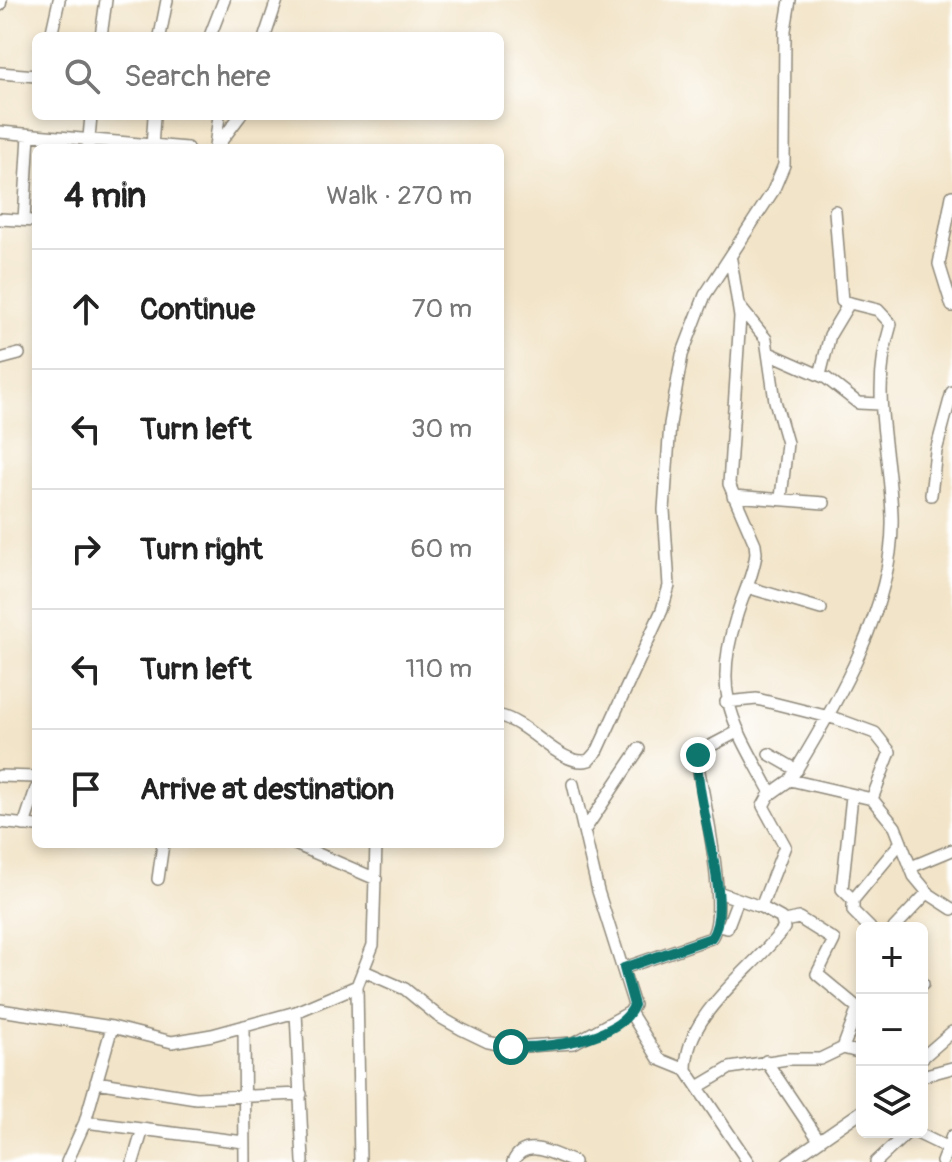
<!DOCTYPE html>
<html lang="en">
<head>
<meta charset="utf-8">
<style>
	body { margin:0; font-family:Pangolin,sans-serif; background:#f6f6f6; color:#222 }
	.controls { position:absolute; right:24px; bottom:24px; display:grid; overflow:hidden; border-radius:12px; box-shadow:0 4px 12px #0003 }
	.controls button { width:72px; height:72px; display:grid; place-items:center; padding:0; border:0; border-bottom:2px solid #e0e0e0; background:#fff; color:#222; font:40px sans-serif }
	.stop { position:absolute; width:24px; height:24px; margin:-18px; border:6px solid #0f766e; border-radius:50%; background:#fff }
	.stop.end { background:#0f766e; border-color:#fff; box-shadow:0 2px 8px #0008 }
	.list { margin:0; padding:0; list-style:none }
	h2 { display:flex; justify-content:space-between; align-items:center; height:104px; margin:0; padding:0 32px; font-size:34px }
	h2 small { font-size:26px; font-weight:400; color:#767676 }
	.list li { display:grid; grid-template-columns:52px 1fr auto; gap:24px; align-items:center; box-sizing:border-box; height:120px; padding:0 32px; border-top:2px solid #e0e0e0 }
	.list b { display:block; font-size:30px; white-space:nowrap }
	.list em { font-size:26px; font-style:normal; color:#767676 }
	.icon { flex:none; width:44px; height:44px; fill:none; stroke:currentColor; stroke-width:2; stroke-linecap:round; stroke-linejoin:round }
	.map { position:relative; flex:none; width:952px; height:1162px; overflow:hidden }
	.search { position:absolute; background:#fff; box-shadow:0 4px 12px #0003; left:32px; top:32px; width:472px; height:88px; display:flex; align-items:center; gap:20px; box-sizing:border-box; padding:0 28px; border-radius:12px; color:#767676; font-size:30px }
	.panel { position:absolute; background:#fff; box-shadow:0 4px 12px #0003; left:32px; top:144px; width:472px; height:704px; border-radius:12px }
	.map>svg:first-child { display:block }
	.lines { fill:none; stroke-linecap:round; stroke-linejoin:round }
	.street-casing { stroke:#8e887a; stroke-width:14 }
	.street { stroke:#fff; stroke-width:11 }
	.route { stroke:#0f766e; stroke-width:10 }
</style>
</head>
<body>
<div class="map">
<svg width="952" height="1162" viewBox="0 0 952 1162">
	<rect width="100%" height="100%" fill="#fff"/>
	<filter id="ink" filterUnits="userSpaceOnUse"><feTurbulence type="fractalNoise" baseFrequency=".0125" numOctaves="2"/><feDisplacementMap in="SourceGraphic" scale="16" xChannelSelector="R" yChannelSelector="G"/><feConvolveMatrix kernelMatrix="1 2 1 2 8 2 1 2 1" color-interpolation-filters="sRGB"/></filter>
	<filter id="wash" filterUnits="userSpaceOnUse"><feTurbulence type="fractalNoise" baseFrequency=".006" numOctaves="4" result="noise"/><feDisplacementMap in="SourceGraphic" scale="32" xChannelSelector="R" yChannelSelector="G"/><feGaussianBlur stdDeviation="1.8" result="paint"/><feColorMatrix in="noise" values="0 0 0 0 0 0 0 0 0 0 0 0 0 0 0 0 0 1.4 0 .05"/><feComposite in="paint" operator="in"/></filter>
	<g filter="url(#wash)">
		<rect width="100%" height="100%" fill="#f2e4c8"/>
	</g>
	<g filter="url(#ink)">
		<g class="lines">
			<defs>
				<path id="street" d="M 0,5 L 1,0
					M 51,36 L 59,0
					M 101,36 L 106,0
					M 160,36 L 167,0
					M 210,36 L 224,0
					M 265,36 L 277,0
					M 0,73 L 36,76
					M 0,132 L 187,148
					M 215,147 L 219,116
					M 88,148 L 91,116
					M 152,148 L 154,116
					M 216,148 L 240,116
					M 952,196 L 939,264 L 952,306
					M 0,219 L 36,221
					M 24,220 L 29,135
					M 731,260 L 740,317 L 729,484 L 755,544 L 756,553 C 754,575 742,596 736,618 C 711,697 735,725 771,793
					M 739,306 L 766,339 L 775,401 L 787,443 L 781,498
					M 769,353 L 826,378 L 858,403 L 880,404
					M 0,359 L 19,354
					M 820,375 L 830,335 L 848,305
					M 931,495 L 936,451 L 952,392
					M 733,496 L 824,503
					M 747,587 L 821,609
					M 726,702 L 757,699 L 837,719 L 875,733 L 890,752 L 872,799
					M 500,716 C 529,722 563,769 589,760 L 598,750 L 662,610 L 669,586 L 664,510 L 670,424 L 682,355 L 705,295 L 773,191 L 784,165 L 785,30 L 790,0
					M 769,754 L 797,770
					M 0,776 L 36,777
					M 790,780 C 835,707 895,605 892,516 C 890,446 869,395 891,324 L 878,310 L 842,301 L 835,211
					M 852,796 L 842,889 L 853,900
					M 0,822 L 36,826
					M 24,825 L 36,789
					M 584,831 L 639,749
					M 295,844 L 376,879
					M 911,867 L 952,850
					M 158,879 L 163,844
					M 718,892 L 761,907
					M 784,921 L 799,918 L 834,940 L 817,974 L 858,1008 L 843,1048
					M 718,926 L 727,928 L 738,899
					M 870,928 L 853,911 L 853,900 L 901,842
					M 894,928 L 928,892
					M 624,968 L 711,938 C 730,914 703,795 697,761 L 701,751 L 739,731
					M 364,971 L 405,989 L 438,1016 L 461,1029 L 488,1042 L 511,1047 L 574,1043 L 630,1012 L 634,1005 L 598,891 L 573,784
					M 922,983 L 923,984
					M 357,986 L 360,1162
					M 0,1010 L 112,1027 L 172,1042 L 212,1035 L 296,1012 L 357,986 L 373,945 L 376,844
					M 296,1012 L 303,1162
					M 630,1012 L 659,1059 L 686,1070
					M 244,1026 L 245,1162
					M 922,1058 L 952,1032
					M 766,1061 L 819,1140
					M 922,1076 L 952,1068
					M 96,1082 L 196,1098 L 301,1094
					M 698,1087 L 730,1068 L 787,1059 L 820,1059 L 843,1048 L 862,1053
					M 85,1122 L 244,1142
					M 915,1132 L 952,1150
					M 67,1162 L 85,1122 L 112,1027
					M 133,1162 L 142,1132
					M 513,1162 C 525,1136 554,1155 574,1162
					M 748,1162 L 686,1070 C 686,1011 752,972 784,928 L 781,918 L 761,907 L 785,846 L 763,806 L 769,795 L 790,780 L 872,799 L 895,827 L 914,876 L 929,894 L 952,909
					M 788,1162 L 862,1111
					M 876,1162 L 908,1132
					M 942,1162 L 952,1136"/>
			</defs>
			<use href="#street" class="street-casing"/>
			<use href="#street" class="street"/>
		</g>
	</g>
	<g class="lines" filter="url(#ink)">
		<path class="route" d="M 511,1047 C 544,1048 620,1041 634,1005 L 624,968 L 711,938 C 736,905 693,798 698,755"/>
	</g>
</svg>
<div class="controls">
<button>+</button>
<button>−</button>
<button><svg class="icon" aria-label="layers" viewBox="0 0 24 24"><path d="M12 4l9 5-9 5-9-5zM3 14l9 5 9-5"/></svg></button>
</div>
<div class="stop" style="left:511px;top:1047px"></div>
<div class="stop end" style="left:698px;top:755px"></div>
<div class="search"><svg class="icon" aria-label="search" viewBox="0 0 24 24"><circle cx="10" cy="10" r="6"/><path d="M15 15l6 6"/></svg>Search here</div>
<section class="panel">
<h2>4 min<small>Walk · 270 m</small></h2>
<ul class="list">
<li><svg class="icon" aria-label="ahead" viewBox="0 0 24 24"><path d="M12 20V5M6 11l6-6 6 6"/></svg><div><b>Continue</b></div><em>70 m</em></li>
<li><svg class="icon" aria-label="left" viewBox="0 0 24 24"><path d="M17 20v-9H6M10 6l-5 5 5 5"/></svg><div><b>Turn left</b></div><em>30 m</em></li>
<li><svg class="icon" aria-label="right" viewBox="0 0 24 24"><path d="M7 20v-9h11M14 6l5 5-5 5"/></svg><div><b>Turn right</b></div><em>60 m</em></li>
<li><svg class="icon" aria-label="left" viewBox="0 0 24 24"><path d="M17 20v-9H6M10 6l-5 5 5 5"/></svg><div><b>Turn left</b></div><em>110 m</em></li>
<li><svg class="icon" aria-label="arrive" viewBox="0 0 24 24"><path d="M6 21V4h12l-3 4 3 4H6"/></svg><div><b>Arrive at destination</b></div></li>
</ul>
</section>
</div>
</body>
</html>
